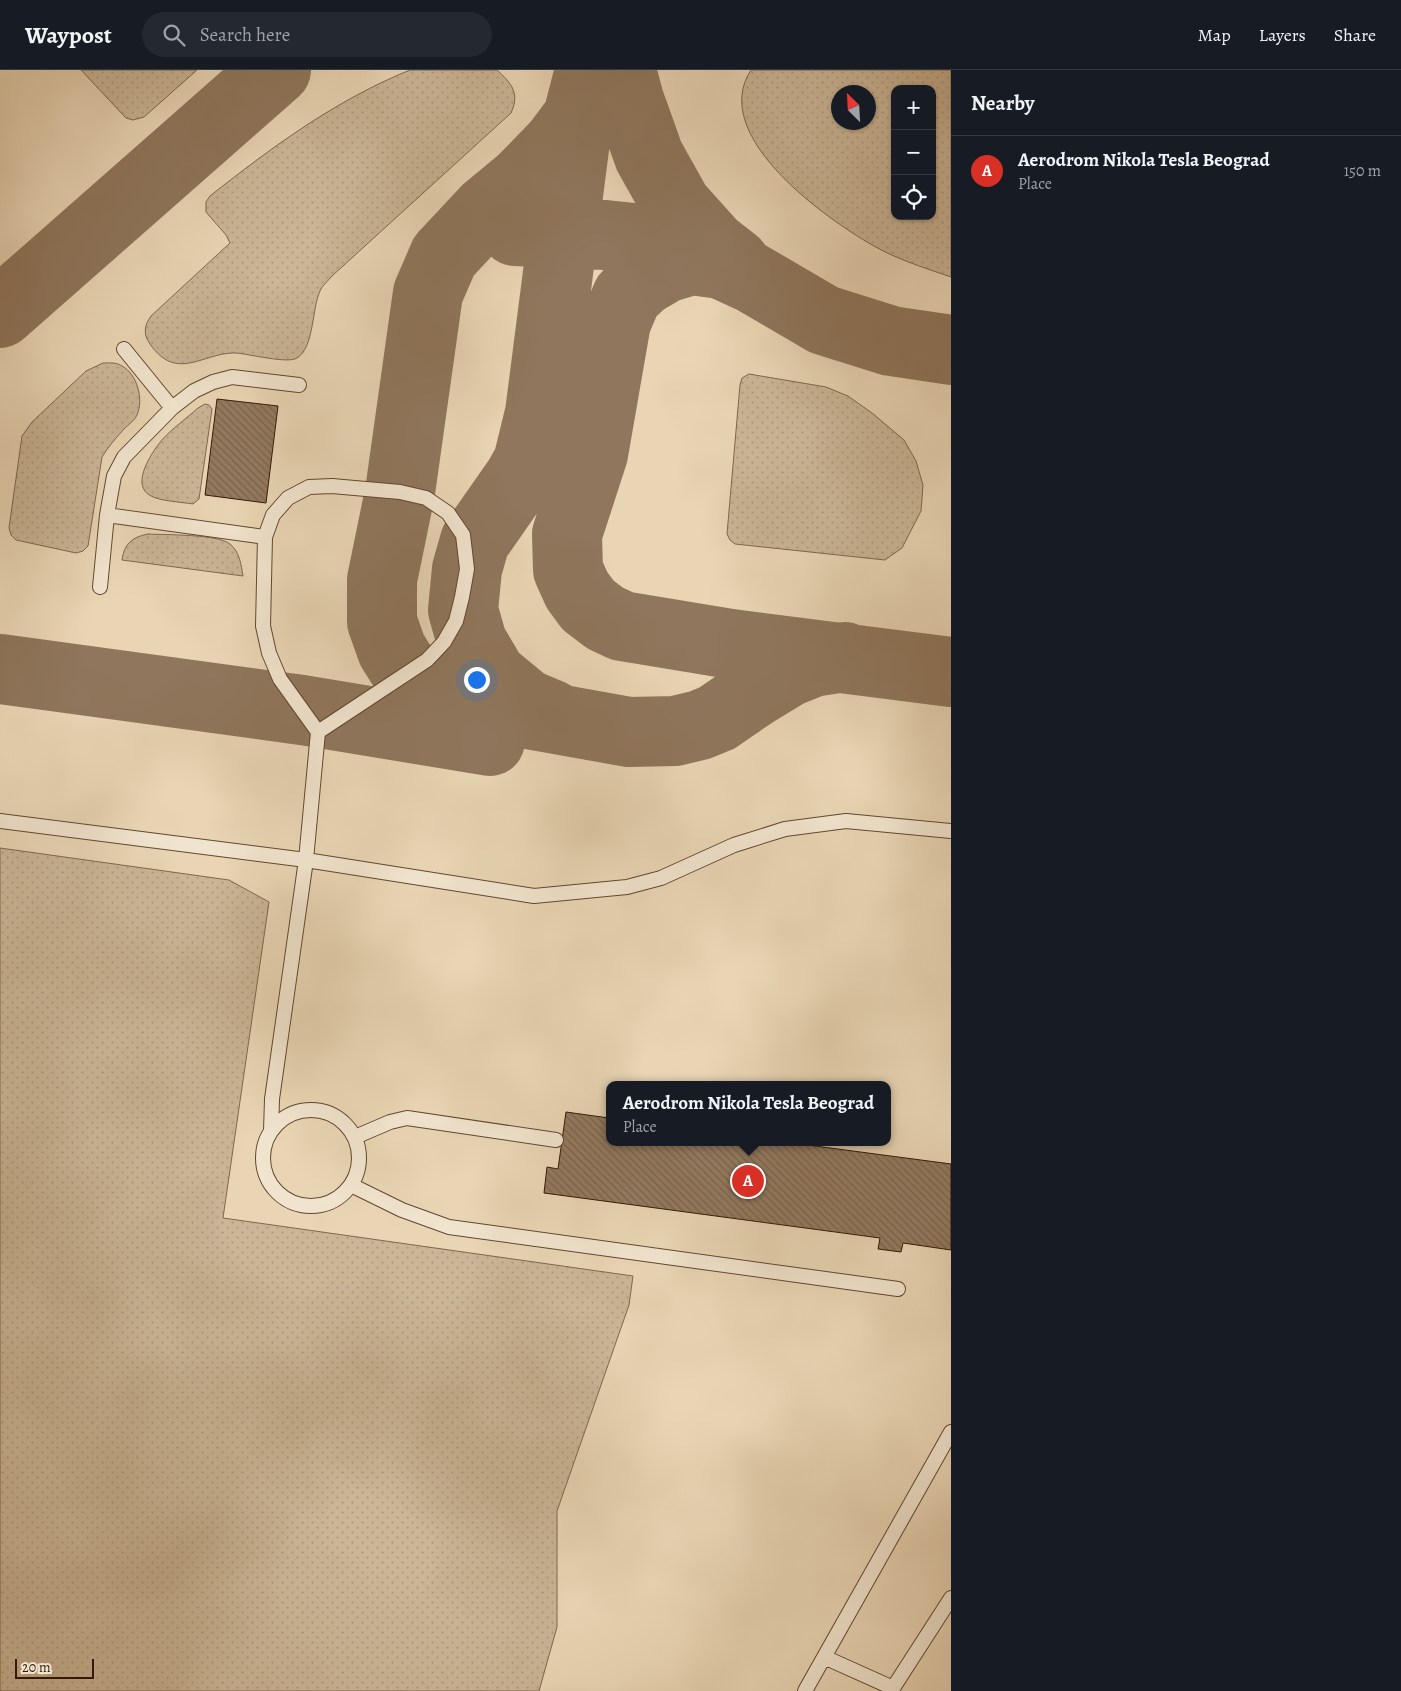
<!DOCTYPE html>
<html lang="en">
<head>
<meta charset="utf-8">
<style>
	body { margin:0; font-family:Alegreya,serif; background:#242831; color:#f1f3f6 }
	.controls { position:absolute; right:15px; top:15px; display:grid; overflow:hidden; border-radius:10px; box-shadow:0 1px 4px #0004 }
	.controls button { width:45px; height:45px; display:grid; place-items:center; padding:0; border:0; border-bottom:1px solid #363941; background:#171b24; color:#f1f3f6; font:25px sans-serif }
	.compass { position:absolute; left:831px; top:15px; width:45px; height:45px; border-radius:50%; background:#171b24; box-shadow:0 1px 4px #0004; rotate:336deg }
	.scale { position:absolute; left:15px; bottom:12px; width:79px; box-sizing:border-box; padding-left:5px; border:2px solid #351805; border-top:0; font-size:14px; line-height:18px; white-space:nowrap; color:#351805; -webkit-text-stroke:4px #f1e4ce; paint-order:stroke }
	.you { position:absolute; left:476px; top:609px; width:18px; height:18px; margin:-12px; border:4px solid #fff; border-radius:50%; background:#1a73e8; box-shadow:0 0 0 8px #1a73e833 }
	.badge { display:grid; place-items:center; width:32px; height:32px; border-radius:50%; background:#d93025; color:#fff; font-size:16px; font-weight:700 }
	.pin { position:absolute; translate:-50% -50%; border:2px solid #fff; box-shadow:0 1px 5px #0006 }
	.popup { position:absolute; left:606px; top:1011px; width:285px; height:65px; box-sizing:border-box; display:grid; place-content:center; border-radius:10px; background:#171b24; filter:drop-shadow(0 1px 4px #0005); font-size:16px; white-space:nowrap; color:#9ea1a6 }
	.popup b { font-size:19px; color:#f1f3f6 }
	.popup::after { content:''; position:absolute; left:50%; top:100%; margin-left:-10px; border:10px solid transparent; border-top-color:#171b24 }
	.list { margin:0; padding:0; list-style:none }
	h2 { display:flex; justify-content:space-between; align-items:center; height:65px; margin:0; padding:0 20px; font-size:21px }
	h2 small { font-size:16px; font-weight:400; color:#9ea1a6 }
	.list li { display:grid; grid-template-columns:32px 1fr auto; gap:15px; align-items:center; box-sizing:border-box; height:70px; padding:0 20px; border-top:1px solid #363941 }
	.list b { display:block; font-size:19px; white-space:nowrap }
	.list p { margin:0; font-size:16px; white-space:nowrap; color:#9ea1a6 }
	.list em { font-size:16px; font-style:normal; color:#9ea1a6 }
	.icon { flex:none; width:28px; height:28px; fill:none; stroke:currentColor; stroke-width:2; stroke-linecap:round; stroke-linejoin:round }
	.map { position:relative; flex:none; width:951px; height:1621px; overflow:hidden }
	header { display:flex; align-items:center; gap:30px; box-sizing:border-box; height:70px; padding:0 25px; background:#171b24; border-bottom:1px solid #363941 }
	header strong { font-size:24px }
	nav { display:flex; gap:28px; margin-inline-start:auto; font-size:18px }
	.search { width:350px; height:45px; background:#242831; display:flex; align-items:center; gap:12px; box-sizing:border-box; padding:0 18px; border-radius:28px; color:#9ea1a6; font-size:19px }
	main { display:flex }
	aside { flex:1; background:#171b24 }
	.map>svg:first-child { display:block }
	.grass { fill:url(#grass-dots); stroke:#80664e; fill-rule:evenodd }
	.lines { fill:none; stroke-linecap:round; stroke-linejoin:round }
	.taxiway { stroke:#8f765c; stroke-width:70 }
	.building { fill:url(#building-back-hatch); stroke:#351805 }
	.service-casing { stroke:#624731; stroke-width:16 }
	.service { stroke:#f1e4ce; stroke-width:14 }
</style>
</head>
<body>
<header>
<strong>Waypost</strong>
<div class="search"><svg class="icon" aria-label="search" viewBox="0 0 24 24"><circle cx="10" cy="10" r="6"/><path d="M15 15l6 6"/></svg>Search here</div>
<nav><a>Map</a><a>Layers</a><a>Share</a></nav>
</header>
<main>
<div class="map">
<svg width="951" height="1621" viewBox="0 0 951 1621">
	<defs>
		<pattern id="grass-dots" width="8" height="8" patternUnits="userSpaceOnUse" patternTransform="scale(1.25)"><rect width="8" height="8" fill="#cab596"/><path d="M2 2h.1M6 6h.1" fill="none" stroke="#ae9b80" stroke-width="1.8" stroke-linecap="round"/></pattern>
		<pattern id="building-back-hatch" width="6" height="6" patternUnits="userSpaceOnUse" patternTransform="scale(1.25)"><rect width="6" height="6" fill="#937a60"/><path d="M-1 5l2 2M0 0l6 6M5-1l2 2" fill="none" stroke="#79634d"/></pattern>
	</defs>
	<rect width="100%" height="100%" fill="#e9d5b4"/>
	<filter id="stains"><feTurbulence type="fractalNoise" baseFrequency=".004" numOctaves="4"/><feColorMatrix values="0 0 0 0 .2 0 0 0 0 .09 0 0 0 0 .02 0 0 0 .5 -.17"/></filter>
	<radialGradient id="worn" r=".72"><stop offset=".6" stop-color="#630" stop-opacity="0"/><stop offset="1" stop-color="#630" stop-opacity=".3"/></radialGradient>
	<path class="grass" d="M 81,0 L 197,0 L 144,47 L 133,50 L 126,48 Z
		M 410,0 L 497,0 C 512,14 520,23 511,43 L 332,206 C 328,211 322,216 320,221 C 312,238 314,278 297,288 C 288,294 249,284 236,283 C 203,282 177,313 150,274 C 143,264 144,256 151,246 L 230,173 L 226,165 L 206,142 L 206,132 L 210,126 C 272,77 336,30 410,0 Z
		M 751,0 L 951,0 L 951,207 C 922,197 893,188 867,172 C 820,144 709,64 751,0 ZM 895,19 L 932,19 L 932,146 L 895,146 ZM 838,22 L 868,22 L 868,52 L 838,52 Z
		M 103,293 C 110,293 116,292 122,296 C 137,304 144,329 137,345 C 135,350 128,355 124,359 C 116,368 108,377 102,387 L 88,476 L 83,481 L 76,483 L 16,470 L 11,465 L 9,458 L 22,366 L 32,352 L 86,301 Z
		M 749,304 L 826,317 L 848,326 L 872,343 L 904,370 L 916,391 L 923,415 L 921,441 L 902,478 L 885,490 L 735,474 L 730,470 L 727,464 L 740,315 L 742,308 Z
		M 205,334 L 209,335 L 212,339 L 199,429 L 193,434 C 181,432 160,431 151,426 C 131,416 149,387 158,375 C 167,362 186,349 198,338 Z
		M 148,464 C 166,465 218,464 230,474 C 240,482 241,495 243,506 L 122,490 C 124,474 132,467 148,464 Z
		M 0,778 L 229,810 L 269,832 L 223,1148 L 633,1206 L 629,1235 L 557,1441 L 557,1557 L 539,1621 L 0,1621 Z"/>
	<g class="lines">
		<path class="taxiway" d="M 590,0 L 578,47 L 557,75 L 522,111 L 487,140 L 444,186 L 428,223 L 400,422 L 382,510 L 382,552 L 392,580 L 407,604 L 433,622 L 472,634 L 629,662 L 675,661 L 700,655 L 717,648 L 755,622 L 788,602 L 813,592 L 845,587
			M 621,0 L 629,30 L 649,86 L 677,136 L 712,175 L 735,193
			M 515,161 L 605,165 L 690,174 L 715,188
			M 713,188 L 730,195 L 824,250 L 891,271 L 951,280
			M 756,210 L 721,194 L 692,190 L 665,198 L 643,211 L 627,226 L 616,252 L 593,384 L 567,464 L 568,500 L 577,520 L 588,535 L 605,548 L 622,556 L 731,574 L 951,602
			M 0,243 L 276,0
			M 0,599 L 302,640 L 490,671
			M 552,645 L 526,634 L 492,606 L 472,572 L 463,540 L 467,499 L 475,471 L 519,408 L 528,392 L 540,343 L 578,47"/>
	</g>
	<path class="building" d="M 217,329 L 278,336 L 266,433 L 205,425 Z
		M 566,1042 L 609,1048 L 609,1072 L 785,1072 L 951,1094 L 951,1180 L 903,1173 L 901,1182 L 878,1179 L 880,1168 L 544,1123 L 547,1097 L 558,1099 Z"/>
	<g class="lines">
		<defs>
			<path id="service" d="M 124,279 L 172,338
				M 107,445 L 265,467
				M 100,517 L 107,445 L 114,406 L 124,387 L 172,338 L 194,321 L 213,312 L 232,307 L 299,315
				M 318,662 L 427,590 L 444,572 L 456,551 L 462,527 L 467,499 L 463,465 L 448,443 L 426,428 L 400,422 L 332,416 L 309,417 L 288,428 L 273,445 L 265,467 L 263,556 L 269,583 L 280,609 L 318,662 L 306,790 L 534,826 L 627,817 L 661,808 L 734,775 L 785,759 L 846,751 L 951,761
				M 0,751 L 306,790 L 272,1029 L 271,1061
				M263 1088a48 48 0 1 1 96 0a48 48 0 1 1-96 0Z
				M 355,1067 L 390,1052 L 407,1048 L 556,1070
				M 351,1115 L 402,1140 L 449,1157 L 898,1219
				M 824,1587 L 893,1618 L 892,1621
				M 893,1618 L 951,1528
				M 805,1621 L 951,1362"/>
		</defs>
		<use href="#service" class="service-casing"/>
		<use href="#service" class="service"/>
	</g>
	<rect width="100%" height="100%" filter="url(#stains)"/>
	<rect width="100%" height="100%" fill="url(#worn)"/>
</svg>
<div class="controls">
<button>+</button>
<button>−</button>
<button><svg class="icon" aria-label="locate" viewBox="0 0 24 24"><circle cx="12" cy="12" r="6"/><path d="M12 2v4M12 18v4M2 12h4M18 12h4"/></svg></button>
</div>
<svg class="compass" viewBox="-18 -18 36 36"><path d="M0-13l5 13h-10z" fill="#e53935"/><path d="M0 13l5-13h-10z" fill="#9ea1a6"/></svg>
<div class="scale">20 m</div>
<div class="you"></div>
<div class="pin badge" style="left:748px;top:1111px">A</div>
<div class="popup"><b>Aerodrom Nikola Tesla Beograd</b>Place</div>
</div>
<aside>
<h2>Nearby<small></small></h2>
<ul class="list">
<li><span class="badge">A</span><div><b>Aerodrom Nikola Tesla Beograd</b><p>Place</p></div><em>150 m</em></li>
</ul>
</aside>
</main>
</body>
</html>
